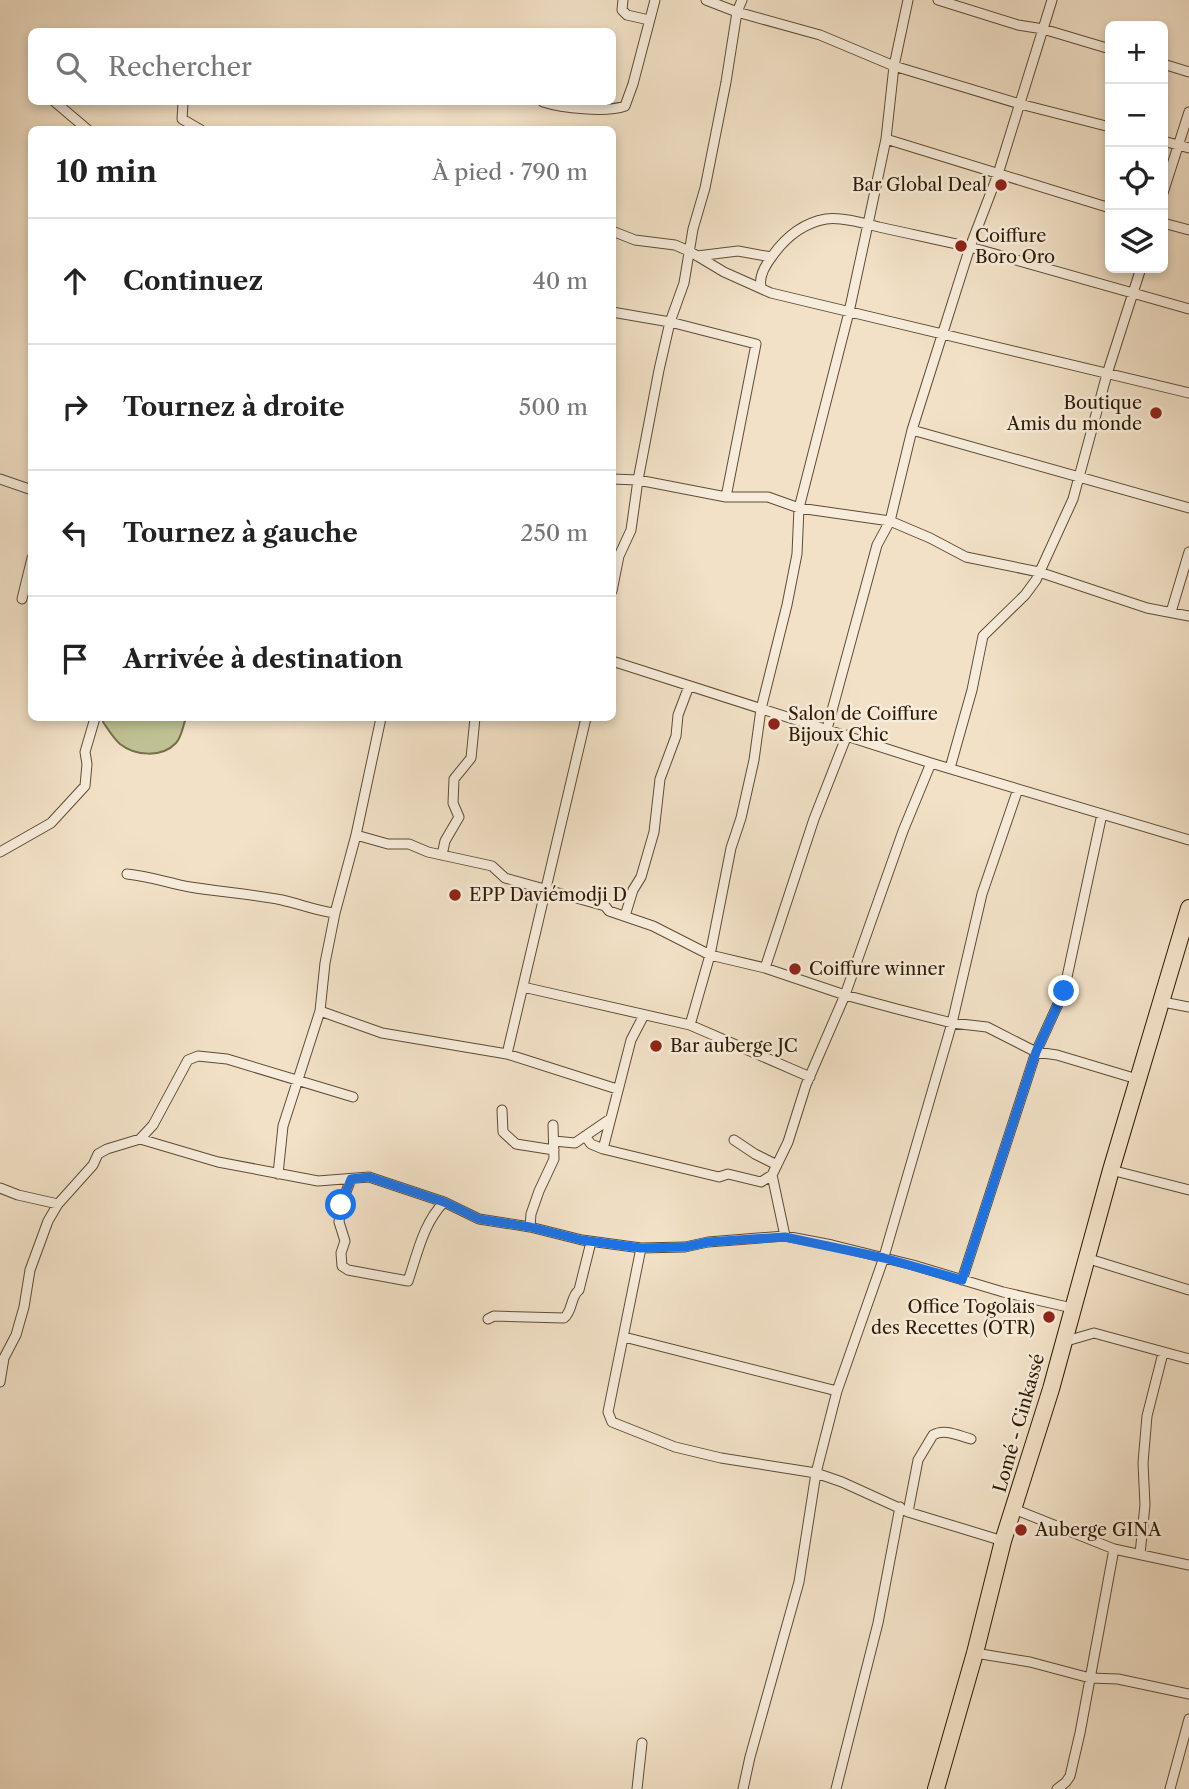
<!DOCTYPE html>
<html lang="fr">
<head>
<meta charset="utf-8">
<style>
	body { margin:0; font-family:"Libre Caslon Text",serif; background:#f6f6f6; color:#222 }
	.controls { position:absolute; right:21px; top:21px; display:grid; overflow:hidden; border-radius:10px; box-shadow:0 4px 10px #0003 }
	.controls button { width:63px; height:63px; display:grid; place-items:center; padding:0; border:0; border-bottom:2px solid #e0e0e0; background:#fff; color:#222; font:35px sans-serif }
	.stop { position:absolute; width:21px; height:21px; margin:-16px; border:5px solid #1a73e8; border-radius:50%; background:#fff }
	.stop.end { background:#1a73e8; border-color:#fff; box-shadow:0 2px 7px #0008 }
	.list { margin:0; padding:0; list-style:none }
	h2 { display:flex; justify-content:space-between; align-items:center; height:91px; margin:0; padding:0 28px; font-size:30px }
	h2 small { font-size:23px; font-weight:400; color:#767676 }
	.list li { display:grid; grid-template-columns:46px 1fr auto; gap:21px; align-items:center; box-sizing:border-box; height:126px; padding:0 28px; border-top:2px solid #e0e0e0 }
	.list b { display:block; font-size:26px; white-space:nowrap }
	.list em { font-size:23px; font-style:normal; color:#767676 }
	.icon { flex:none; width:38px; height:38px; fill:none; stroke:currentColor; stroke-width:2; stroke-linecap:round; stroke-linejoin:round }
	.map { position:relative; flex:none; width:1189px; height:1789px; overflow:hidden }
	.search { position:absolute; background:#fff; box-shadow:0 4px 10px #0003; left:28px; top:28px; width:588px; height:77px; display:flex; align-items:center; gap:18px; box-sizing:border-box; padding:0 24px; border-radius:10px; color:#767676; font-size:26px }
	.panel { position:absolute; background:#fff; box-shadow:0 4px 10px #0003; left:28px; top:126px; width:588px; height:595px; border-radius:10px }
	.map>svg:first-child { display:block }
	.green { fill:#bfc192; stroke:#766e4a; stroke-width:2 }
	.lines { fill:none; stroke-linecap:round; stroke-linejoin:round }
	.street-casing { stroke:#5e4c34; stroke-width:11 }
	.highway-casing { stroke:#2d1a03; stroke-width:18 }
	.street { stroke:#f7ecdb; stroke-width:9 }
	.highway { stroke:#f2e1c7; stroke-width:16 }
	.route { stroke:#1a73e8; stroke-width:9 }
	.poi-dot { fill:#8f2418; stroke:#f7ecdb; stroke-width:2.5 }
	.labels { text-anchor:middle; dominant-baseline:central; stroke-width:5; stroke-linejoin:round; paint-order:stroke }
	.poi-label { font-size:18px; fill:#2d1a03; stroke:#f7ecdb; text-anchor:start }
	.street-label { font-size:18px; fill:#2d1a03; stroke:#f7ecdb }
</style>
</head>
<body>
<div class="map">
<svg width="1189" height="1789" viewBox="0 0 1189 1789">
	<rect width="100%" height="100%" fill="#f2e1c7"/>
	<filter id="stains"><feTurbulence type="fractalNoise" baseFrequency=".00286" numOctaves="4"/><feColorMatrix values="0 0 0 0 .2 0 0 0 0 .09 0 0 0 0 .02 0 0 0 .5 -.17"/></filter>
	<radialGradient id="worn" r=".72"><stop offset=".6" stop-color="#630" stop-opacity="0"/><stop offset="1" stop-color="#630" stop-opacity=".3"/></radialGradient>
	<path class="green" d="M 104,718 L 186,718 C 183,725 182,737 176,743 C 162,758 135,756 120,744 C 113,738 108,729 103,722 Z"/>
	<g class="lines">
		<defs>
			<path id="street" d="M 623,0 L 622,10 L 627,15 L 649,20
				M 706,0 L 737,12 L 820,35 L 894,66 L 1020,104 L 1110,127
				M 938,0 L 1018,25 L 1043,29 L 1110,49
				M 1052,0 L 998,174 L 970,247 L 1189,309
				M 1163,64 L 1189,72
				M 55,102 L 88,130
				M 543,102 C 562,108 606,113 625,106 L 633,84 L 655,0
				M 183,103 L 182,119 L 201,130
				M 886,139 L 1110,208
				M 1163,141 L 1189,148
				M 1163,193 L 1189,112
				M 1163,223 L 1189,230
				M 612,231 L 635,240 L 675,245 L 689,251 L 724,272 L 771,293 L 1189,393
				M 697,256 L 738,251 L 771,257
				M 762,289 C 757,278 766,264 773,255 C 786,237 803,223 826,219 C 842,217 863,223 879,227 C 910,234 940,240 970,247 L 912,430 L 890,521 L 877,545 L 827,729
				M 612,312 L 670,322 L 756,344 L 726,497
				M 912,430 L 1189,508
				M 0,479 L 32,490
				M 612,479 L 638,480 L 726,497 L 768,497 L 799,508 L 890,521 L 930,538 L 966,557 L 1039,572 L 1147,608 L 1189,616
				M 612,591 L 619,556 L 631,530 L 638,480 L 659,370 L 670,322 L 684,283 L 693,229 L 705,188 L 726,82 L 737,12 L 742,0
				M 22,599 L 32,558
				M 1171,612 L 1189,552
				M 612,661 L 931,763 L 1189,840
				M 950,768 L 972,690 L 983,636 L 1025,595 L 1036,580 L 1073,499 L 1107,374 L 1141,268
				M 356,835 L 388,844 L 409,844 L 428,852 L 492,866 L 505,878 L 605,906 L 609,911 L 653,926 L 710,955 L 765,968 L 845,995 L 897,1009 L 952,1023 L 987,1027 L 1036,1052 L 1057,1055 L 1137,1079
				M 0,852 L 51,823 L 85,786 L 87,764 L 85,752 L 95,718
				M 442,855 L 445,841 L 459,817 L 453,803 L 454,779 L 471,758 L 475,718
				M 127,874 C 149,876 168,883 190,887 C 221,892 252,894 282,900 C 300,904 317,911 335,913
				M 625,916 L 633,890 L 641,877 L 654,832 L 660,779 L 676,736 L 678,715 L 689,686
				M 765,968 L 814,819 L 847,735
				M 523,987 L 690,1025 L 810,1077
				M 1163,1002 L 1189,1007
				M 320,1011 L 382,1033 L 507,1054 L 617,1089
				M 690,1025 L 710,955 L 731,848 L 741,818 L 754,760 L 761,709 L 787,605 L 797,554 L 799,508 L 849,312 L 868,224 L 886,139 L 894,66 L 908,0
				M 507,1054 L 586,718
				M 502,1110 L 503,1132 L 516,1144 L 554,1150
				M 585,1136 L 591,1144 L 603,1149 L 719,1177 L 728,1174 L 761,1182 L 772,1175
				M 140,1139 L 153,1125 L 188,1060 L 198,1056 L 227,1059 L 353,1097
				M 734,1140 L 755,1154 L 777,1165
				M 554,1141 L 575,1143 L 610,1119
				M 603,1149 L 631,1040 L 644,1015
				M 1111,1170 L 1189,1190
				M 278,1174 L 283,1126 L 320,1011 L 325,963 L 335,913 L 356,835 L 381,718
				M 351,1179 L 341,1205 L 339,1222 L 345,1241 L 341,1253 L 342,1266 L 348,1270 L 408,1281 C 418,1252 423,1224 444,1202
				M 0,1188 L 18,1195 L 58,1204 L 93,1165 L 98,1154 L 107,1149 L 140,1139 L 218,1162 L 318,1181 L 369,1177 L 444,1202 L 479,1219 L 530,1227 L 582,1240 L 641,1248 L 685,1247 L 708,1242 L 785,1236 L 832,1245 L 913,1265 L 1003,1292 L 1072,1308
				M 530,1227 L 531,1214 L 539,1191 L 554,1159 L 553,1125
				M 785,1236 L 772,1175 L 788,1142 L 806,1085 L 845,995 L 903,831 L 931,763
				M 641,1248 L 608,1412 L 612,1422 L 675,1447 L 721,1458 L 816,1473 L 799,1582 L 750,1757 L 743,1789
				M 1086,1258 L 1189,1290
				M 962,1280 L 1036,1052 L 1064,991 L 1102,814
				M 488,1319 L 494,1316 L 564,1318 C 573,1311 570,1297 579,1290 L 591,1242
				M 624,1337 L 837,1391
				M 1063,1342 L 1094,1333 L 1189,1359
				M 0,1382 L 4,1358 L 16,1335 L 24,1307 L 30,1270 L 48,1221 L 58,1204
				M 1014,1509 L 1114,1549 L 1189,1565
				M 908,1512 L 918,1460 L 933,1435 C 945,1428 959,1436 971,1439
				M 1003,1541 L 908,1512 L 842,1482 L 816,1473 L 837,1391 L 883,1260 L 952,1023 L 982,894 L 1018,789
				M 1140,1554 L 1145,1505 L 1143,1463 L 1147,1416 L 1163,1353
				M 975,1653 L 1030,1662 L 1090,1678 L 1118,1679 L 1189,1694
				M 637,1789 L 642,1743
				M 836,1789 L 878,1623 L 900,1507
				M 1057,1789 L 1066,1782 L 1070,1776 L 1080,1733 L 1114,1549
				M 1170,1789 L 1189,1719"/>
			<path id="highway" d="M 936,1789 L 975,1653 L 1003,1541 L 1051,1389 L 1111,1170 L 1189,908"/>
		</defs>
		<use href="#street" class="street-casing"/>
		<use href="#highway" class="highway-casing"/>
		<use href="#street" class="street"/>
		<use href="#highway" class="highway"/>
	</g>
	<g class="lines">
		<path class="route" d="M 341,1205 L 351,1179 L 369,1177 L 444,1202 L 479,1219 L 530,1227 L 582,1240 L 641,1248 L 685,1247 L 708,1242 L 785,1237 L 884,1258 L 962,1280 L 1036,1052 L 1064,991"/>
	</g>
	<g class="poi-dot">
		<circle cx="1001" cy="185" r="7"/>
		<circle cx="961" cy="246" r="7"/>
		<circle cx="1156" cy="413" r="7"/>
		<circle cx="774" cy="724" r="7"/>
		<circle cx="455" cy="895" r="7"/>
		<circle cx="795" cy="969" r="7"/>
		<circle cx="656" cy="1046" r="7"/>
		<circle cx="1049" cy="1317" r="7"/>
		<circle cx="1021" cy="1530" r="7"/>
	</g>
	<g class="labels">
		<g class="poi-label">
			<text x="987" y="185" text-anchor="end">Bar Global Deal</text>
			<text x="975" y="236">Coiffure<tspan x="975" dy="21">Boro Oro</tspan></text>
			<text x="1142" y="403" text-anchor="end">Boutique<tspan x="1142" dy="21">Amis du monde</tspan></text>
			<text x="788" y="714">Salon de Coiffure<tspan x="788" dy="21">Bijoux Chic</tspan></text>
			<text x="469" y="895">EPP Daviémodji D</text>
			<text x="809" y="969">Coiffure winner</text>
			<text x="670" y="1046">Bar auberge JC</text>
			<text x="1035" y="1307" text-anchor="end">Office Togolais<tspan x="1035" dy="21">des Recettes (OTR)</tspan></text>
			<text x="1035" y="1530">Auberge GINA</text>
		</g>
		<g class="street-label">
			<text transform="translate(1019 1423) rotate(-74)">Lomé - Cinkassé</text>
		</g>
	</g>
	<rect width="100%" height="100%" filter="url(#stains)"/>
	<rect width="100%" height="100%" fill="url(#worn)"/>
</svg>
<div class="controls">
<button>+</button>
<button>−</button>
<button><svg class="icon" aria-label="locate" viewBox="0 0 24 24"><circle cx="12" cy="12" r="6"/><path d="M12 2v4M12 18v4M2 12h4M18 12h4"/></svg></button>
<button><svg class="icon" aria-label="layers" viewBox="0 0 24 24"><path d="M12 4l9 5-9 5-9-5zM3 14l9 5 9-5"/></svg></button>
</div>
<div class="stop" style="left:341px;top:1205px"></div>
<div class="stop end" style="left:1064px;top:991px"></div>
<div class="search"><svg class="icon" aria-label="search" viewBox="0 0 24 24"><circle cx="10" cy="10" r="6"/><path d="M15 15l6 6"/></svg>Rechercher</div>
<section class="panel">
<h2>10 min<small>À pied · 790 m</small></h2>
<ul class="list">
<li><svg class="icon" aria-label="ahead" viewBox="0 0 24 24"><path d="M12 20V5M6 11l6-6 6 6"/></svg><div><b>Continuez</b></div><em>40 m</em></li>
<li><svg class="icon" aria-label="right" viewBox="0 0 24 24"><path d="M7 20v-9h11M14 6l5 5-5 5"/></svg><div><b>Tournez à droite</b></div><em>500 m</em></li>
<li><svg class="icon" aria-label="left" viewBox="0 0 24 24"><path d="M17 20v-9H6M10 6l-5 5 5 5"/></svg><div><b>Tournez à gauche</b></div><em>250 m</em></li>
<li><svg class="icon" aria-label="arrive" viewBox="0 0 24 24"><path d="M6 21V4h12l-3 4 3 4H6"/></svg><div><b>Arrivée à destination</b></div></li>
</ul>
</section>
</div>
</body>
</html>
